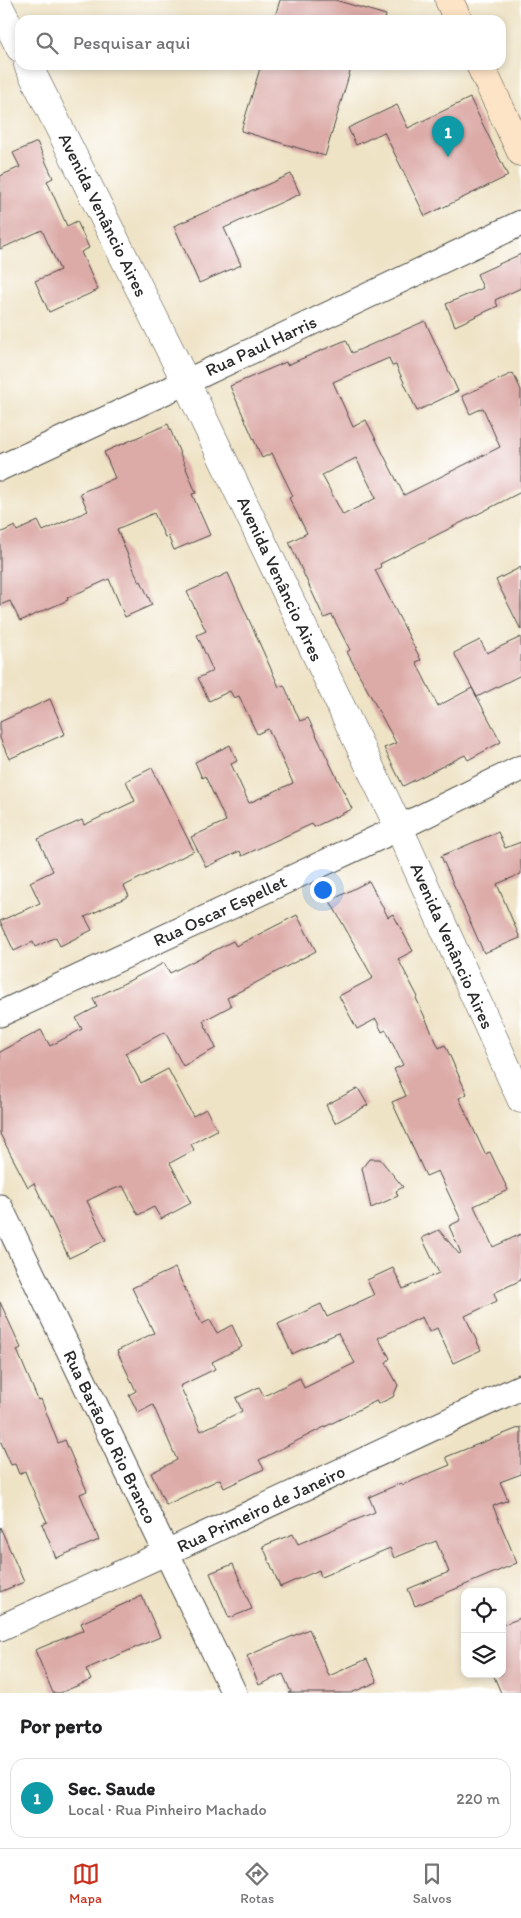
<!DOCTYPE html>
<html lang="pt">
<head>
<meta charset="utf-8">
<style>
	body { margin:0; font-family:Itim,sans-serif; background:#f2f2f2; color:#202124 }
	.controls { position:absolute; right:15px; bottom:15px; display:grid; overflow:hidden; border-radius:10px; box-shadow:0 2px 8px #0003 }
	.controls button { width:45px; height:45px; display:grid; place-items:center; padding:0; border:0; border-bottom:1px solid #e0e0e0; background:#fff; color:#202124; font:25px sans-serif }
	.you { position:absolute; left:322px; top:889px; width:18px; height:18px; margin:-12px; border:4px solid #fff; border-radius:50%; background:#1a73e8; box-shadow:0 0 0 8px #1a73e833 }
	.badge { display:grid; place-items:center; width:32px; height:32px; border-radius:50%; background:#c8321e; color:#fff; font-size:16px; font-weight:700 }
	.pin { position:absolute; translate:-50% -41px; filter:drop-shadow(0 1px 2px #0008) }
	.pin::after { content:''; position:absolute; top:26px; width:18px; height:15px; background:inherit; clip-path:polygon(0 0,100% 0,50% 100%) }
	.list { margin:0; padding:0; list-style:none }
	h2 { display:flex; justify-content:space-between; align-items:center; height:65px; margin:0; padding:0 20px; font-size:21px }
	h2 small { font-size:16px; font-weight:400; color:#757577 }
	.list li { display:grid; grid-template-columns:32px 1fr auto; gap:15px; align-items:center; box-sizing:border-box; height:80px; margin:0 10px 10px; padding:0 10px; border:1px solid #e0e0e0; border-radius:15px }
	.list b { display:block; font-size:19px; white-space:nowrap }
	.list p { margin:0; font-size:16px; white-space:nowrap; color:#757577 }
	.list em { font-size:16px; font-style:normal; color:#757577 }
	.icon { flex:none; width:28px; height:28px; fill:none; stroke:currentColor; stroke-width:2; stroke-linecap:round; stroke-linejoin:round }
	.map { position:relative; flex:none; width:521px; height:1693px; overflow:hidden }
	.search { position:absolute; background:#fff; box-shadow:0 2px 8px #0003; left:15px; right:15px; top:15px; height:55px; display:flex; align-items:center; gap:12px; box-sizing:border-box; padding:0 18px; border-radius:15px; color:#757577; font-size:19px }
	.sheet { height:155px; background:#fff }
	nav { display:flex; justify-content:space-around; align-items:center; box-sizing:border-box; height:70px; border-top:1px solid #e0e0e0; background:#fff; font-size:14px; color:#757577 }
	nav a { display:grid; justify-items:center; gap:2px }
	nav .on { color:#c8321e }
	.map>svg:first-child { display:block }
	.building { fill:#dcaaa7; fill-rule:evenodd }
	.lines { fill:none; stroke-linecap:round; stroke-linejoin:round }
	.minor-casing { stroke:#484742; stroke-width:27 }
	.tertiary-casing { stroke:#484742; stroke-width:29 }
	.secondary-casing { stroke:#484742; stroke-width:29 }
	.minor { stroke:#fff; stroke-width:25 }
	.tertiary { stroke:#fff; stroke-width:28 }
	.secondary { stroke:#fee4c6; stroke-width:28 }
	.labels { text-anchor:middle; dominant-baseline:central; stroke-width:4.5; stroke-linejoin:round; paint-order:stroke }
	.street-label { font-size:18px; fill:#2b2b2b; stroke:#fff }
</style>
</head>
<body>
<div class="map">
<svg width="521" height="1693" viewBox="0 0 521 1693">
	<rect width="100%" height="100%" fill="#fff"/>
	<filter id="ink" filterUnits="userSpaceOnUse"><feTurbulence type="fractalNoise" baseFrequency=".02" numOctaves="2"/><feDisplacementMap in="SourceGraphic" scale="10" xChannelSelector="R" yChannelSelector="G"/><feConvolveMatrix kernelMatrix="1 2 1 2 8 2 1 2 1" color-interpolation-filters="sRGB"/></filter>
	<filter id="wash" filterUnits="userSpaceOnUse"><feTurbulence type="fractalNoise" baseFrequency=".0096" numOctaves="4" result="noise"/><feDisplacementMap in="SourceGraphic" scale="20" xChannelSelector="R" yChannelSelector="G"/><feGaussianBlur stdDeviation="1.12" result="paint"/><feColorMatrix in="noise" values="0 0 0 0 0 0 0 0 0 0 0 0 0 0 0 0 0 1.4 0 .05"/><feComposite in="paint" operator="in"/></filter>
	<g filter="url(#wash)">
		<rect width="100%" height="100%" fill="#efe3c6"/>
		<g id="blocks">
			<path class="building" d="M 280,0 L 335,0 L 386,15 L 385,20 L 274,20 Z
				M 261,65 L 352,65 L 325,156 L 241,131 Z
				M 470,98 L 508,176 L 425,216 L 384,132 L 356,145 L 348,128 L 397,105 L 408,128 Z
				M 37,142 L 53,178 L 47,181 L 67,226 L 77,221 L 89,248 L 81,252 L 98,290 L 49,312 L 35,281 L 60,270 L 42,230 L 0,249 L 0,176 L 20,167 L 13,153 Z
				M 291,174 L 300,194 L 224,228 L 241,265 L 199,283 L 174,226 Z
				M 521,254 L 521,288 L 495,300 L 498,306 L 455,326 L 446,304 L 483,288 L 477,274 Z
				M 425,321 L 458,391 L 417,411 L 396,365 L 392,366 L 389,358 L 333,382 L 353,427 L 366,420 L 404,495 L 500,447 L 483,408 L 470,414 L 462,396 L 513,373 L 521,390 L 521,492 L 380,564 L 381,567 L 375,570 L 421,660 L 416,662 L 438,706 L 472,688 L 501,742 L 468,760 L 465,755 L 403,786 L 384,748 L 396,743 L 347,652 L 350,650 L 332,615 L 324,618 L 289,542 L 307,533 L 289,498 L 293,496 L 272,453 L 262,458 L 230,386 L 286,362 L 287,365 L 346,340 L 352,353 ZM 356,458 L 376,498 L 343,515 L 322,475 Z
				M 168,424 L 196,493 L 192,494 L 210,535 L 174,550 L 168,536 L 165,537 L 154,513 L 117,529 L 139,582 L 141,581 L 152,605 L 125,617 L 109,579 L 67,598 L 68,600 L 20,621 L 10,601 L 0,605 L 0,533 L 15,526 L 17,531 L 38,521 L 43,531 L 88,511 L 80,493 L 115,478 L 104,452 Z
				M 521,567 L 521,630 L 496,580 Z
				M 228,573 L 279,687 L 284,685 L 300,721 L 308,718 L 352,809 L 314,827 L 312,824 L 242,856 L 240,851 L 206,867 L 191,837 L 226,821 L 205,776 L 202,778 L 195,762 L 230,745 L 237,761 L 231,764 L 249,803 L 293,783 L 268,729 L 257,734 L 239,696 L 234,698 L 230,691 L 209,701 L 198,678 L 213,671 L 197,635 L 206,631 L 187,592 Z
				M 521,637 L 521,675 L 477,697 L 454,653 L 480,640 L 487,653 Z
				M 50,699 L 65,734 L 9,759 L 0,738 L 0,722 Z
				M 152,768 L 194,851 L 124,886 L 129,896 L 85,917 L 92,930 L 60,946 L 56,937 L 35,947 L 33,942 L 14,951 L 0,921 L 40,903 L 30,882 L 53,871 L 38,839 L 82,820 L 84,825 L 135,801 L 126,781 Z
				M 498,832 L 505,848 L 521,842 L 521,874 L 497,884 L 520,938 L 484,953 L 441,856 Z
				M 369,881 L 388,917 L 393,914 L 413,951 L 398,959 L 418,997 L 416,998 L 439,1048 L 445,1045 L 467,1094 L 459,1098 L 485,1154 L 490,1152 L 508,1190 L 474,1206 L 493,1247 L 521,1234 L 521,1280 L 494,1293 L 497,1301 L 465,1316 L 481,1350 L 453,1363 L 437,1328 L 429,1332 L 422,1317 L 378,1338 L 390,1358 L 386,1363 L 398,1385 L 393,1397 L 378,1404 L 376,1401 L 259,1460 L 264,1469 L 224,1488 L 220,1479 L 166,1505 L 151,1473 L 177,1460 L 153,1405 L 138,1413 L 129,1395 L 136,1391 L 117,1351 L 154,1333 L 132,1288 L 175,1268 L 202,1324 L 210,1320 L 217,1333 L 232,1325 L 242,1347 L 212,1362 L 215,1369 L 180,1386 L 201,1431 L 242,1411 L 236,1398 L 259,1387 L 264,1396 L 300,1378 L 304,1388 L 355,1363 L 338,1333 L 292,1354 L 278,1324 L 321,1304 L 327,1317 L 374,1295 L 367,1280 L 393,1268 L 403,1289 L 439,1273 L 422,1238 L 439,1230 L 459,1254 L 461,1253 L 449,1226 L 461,1220 L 438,1171 L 426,1176 L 392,1102 L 406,1096 L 394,1069 L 403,1065 L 386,1030 L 382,1032 L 376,1019 L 357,1029 L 339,996 L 373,978 L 330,901 Z
				M 297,915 L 316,951 L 227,998 L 231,1006 L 203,1021 L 216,1048 L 183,1066 L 165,1032 L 125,1053 L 141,1083 L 168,1069 L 193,1116 L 206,1109 L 217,1130 L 191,1144 L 194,1150 L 170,1163 L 191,1203 L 161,1219 L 154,1207 L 138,1215 L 123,1186 L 105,1192 L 87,1201 L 106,1240 L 69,1258 L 34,1183 L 28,1187 L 0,1134 L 0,1052 L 41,1030 L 50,1046 L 82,1029 L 76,1018 L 97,1007 L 93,999 L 164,963 L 170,973 L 233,941 L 236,946 Z
				M 358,1088 L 368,1105 L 335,1123 L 326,1105 Z
				M 369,1159 L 380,1159 L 403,1187 L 396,1191 L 398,1196 L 371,1208 L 362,1168 Z
				M 0,1302 L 21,1348 L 17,1350 L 38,1400 L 41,1399 L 58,1443 L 65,1440 L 76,1466 L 87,1491 L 80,1494 L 99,1540 L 56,1558 L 42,1524 L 47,1522 L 28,1479 L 25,1471 L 19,1474 L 15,1464 L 11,1465 L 0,1440 Z
				M 521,1427 L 521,1474 L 500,1482 L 508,1500 L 493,1506 L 517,1563 L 415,1606 L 408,1589 L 449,1572 L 436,1541 L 394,1558 L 390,1548 L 321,1577 L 319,1570 L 280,1587 L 263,1546 L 293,1534 L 298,1544 L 375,1512 L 369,1497 L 401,1483 L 402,1485 L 450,1465 L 446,1457 Z
				M 0,1527 L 24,1582 L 0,1592 Z
				M 233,1564 L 252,1609 L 229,1618 L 210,1573 Z
				M 142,1596 L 160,1637 L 86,1669 L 91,1680 L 60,1693 L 53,1693 L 35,1650 L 84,1630 L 81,1623 Z
				M 521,1618 L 521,1693 L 501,1693 L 493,1674 L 502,1674 L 502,1625 Z
				M 309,1629 L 329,1676 L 367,1659 L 377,1682 L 351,1693 L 288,1693 L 291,1692 L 283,1674 L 259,1685 L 247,1656 Z"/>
		</g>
	</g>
	<g filter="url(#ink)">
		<use href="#blocks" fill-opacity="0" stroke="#484742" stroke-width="1"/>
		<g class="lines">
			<defs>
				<path id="minor" d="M 0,468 L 186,382 L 521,223
					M 0,1014 L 399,828 L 521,768
					M 0,1207 L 234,1693
					M 0,1628 L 165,1553 L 521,1387"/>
				<path id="tertiary" d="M 0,8 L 20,48
					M 28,65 L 186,382 L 399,828 L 521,1099"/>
				<path id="secondary" d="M 449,0 L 458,20
					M 480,65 L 521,152"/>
			</defs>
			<use href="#minor" class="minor-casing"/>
			<use href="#tertiary" class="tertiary-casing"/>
			<use href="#secondary" class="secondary-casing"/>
			<use href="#minor" class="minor"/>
			<use href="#tertiary" class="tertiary"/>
			<use href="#secondary" class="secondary"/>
		</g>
	</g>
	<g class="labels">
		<g class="street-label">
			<text transform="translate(103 215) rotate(64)">Avenida Venâncio Aires</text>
			<text transform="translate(261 346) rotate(-25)">Rua Paul Harris</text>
			<text transform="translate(280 579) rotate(65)">Avenida Venâncio Aires</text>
			<text transform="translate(220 911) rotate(-25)">Rua Oscar Espellet</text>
			<text transform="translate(452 946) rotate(66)">Avenida Venâncio Aires</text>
			<text transform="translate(110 1437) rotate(64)">Rua Barão do Rio Branco</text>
			<text transform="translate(261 1509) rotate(-25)">Rua Primeiro de Janeiro</text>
		</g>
	</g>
</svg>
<div class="controls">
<button><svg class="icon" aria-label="locate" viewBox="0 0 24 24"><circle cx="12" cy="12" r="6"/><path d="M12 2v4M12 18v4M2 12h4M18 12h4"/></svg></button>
<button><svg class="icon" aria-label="layers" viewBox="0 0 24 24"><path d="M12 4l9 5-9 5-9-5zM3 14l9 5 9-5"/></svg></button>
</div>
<div class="you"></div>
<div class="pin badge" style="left:448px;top:157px;background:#0f9aa8">1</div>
<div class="search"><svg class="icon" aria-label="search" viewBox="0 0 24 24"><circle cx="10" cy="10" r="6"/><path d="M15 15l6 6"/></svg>Pesquisar aqui</div>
</div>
<section class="sheet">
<h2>Por perto<small></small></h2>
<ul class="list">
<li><span class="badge" style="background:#0f9aa8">1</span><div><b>Sec. Saude</b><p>Local · Rua Pinheiro Machado</p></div><em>220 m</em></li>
</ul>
</section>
<nav>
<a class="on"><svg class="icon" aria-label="map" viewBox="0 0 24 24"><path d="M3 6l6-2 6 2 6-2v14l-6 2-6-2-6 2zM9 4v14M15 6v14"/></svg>Mapa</a>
<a><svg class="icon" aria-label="directions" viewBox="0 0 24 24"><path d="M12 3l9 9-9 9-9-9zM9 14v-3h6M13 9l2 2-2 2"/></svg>Rotas</a>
<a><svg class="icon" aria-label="saved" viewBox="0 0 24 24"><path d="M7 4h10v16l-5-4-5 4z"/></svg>Salvos</a>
</nav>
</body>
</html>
